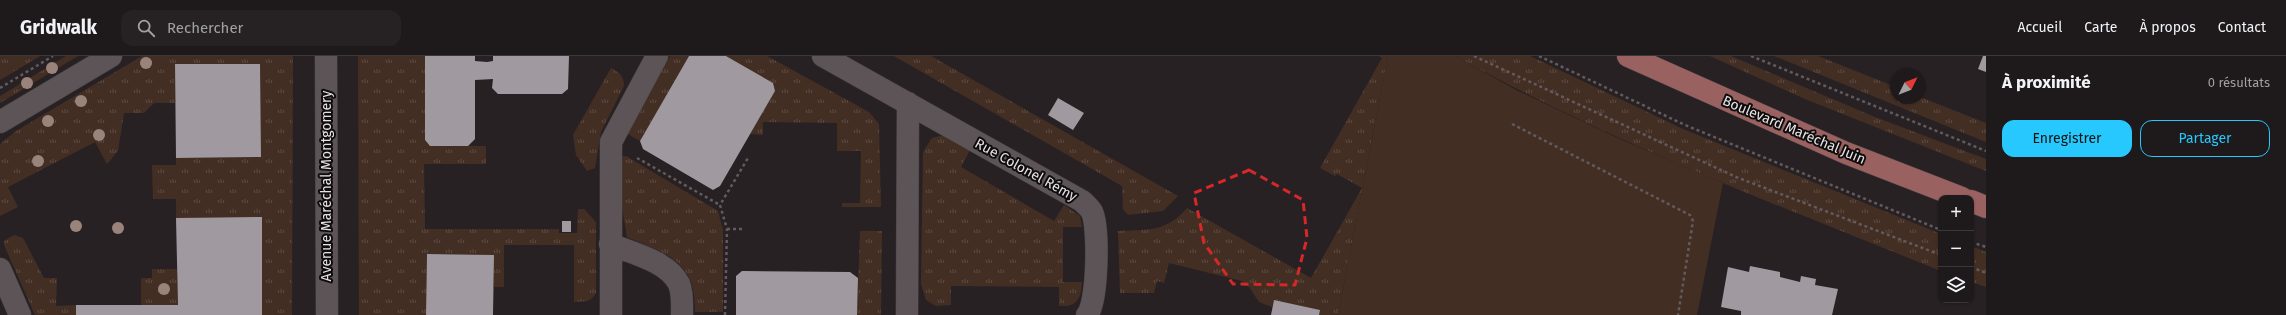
<!DOCTYPE html>
<html lang="fr">
<head>
<meta charset="utf-8">
<style>
	body { margin:0; font-family:"Fira Sans",sans-serif; background:#262224; color:#f1f3f6 }
	.controls { position:absolute; right:12px; bottom:12px; display:grid; overflow:hidden; border-radius:8px; box-shadow:0 1px 3px #0004 }
	.controls button { width:36px; height:36px; display:grid; place-items:center; padding:0; border:0; border-bottom:1px solid #3c383a; background:#1e191b; color:#f1f3f6; font:20px sans-serif }
	.compass { position:absolute; left:1890px; top:12px; width:36px; height:36px; border-radius:50%; background:#1e191b; box-shadow:0 1px 3px #0004; rotate:47deg }
	.list { margin:0; padding:0; list-style:none }
	h2 { display:flex; justify-content:space-between; align-items:center; height:52px; margin:0; padding:0 16px; font-size:17px }
	h2 small { font-size:13px; font-weight:400; color:#a1a0a3 }
	.actions { display:flex; gap:8px; padding:12px 16px }
	.actions a { flex:1; padding:9px 0; border:1px solid #27c8fe; border-radius:12px; text-align:center; font-size:14px; color:#27c8fe }
	.actions .main { background:#27c8fe; color:#111 }
	.icon { flex:none; width:22px; height:22px; fill:none; stroke:currentColor; stroke-width:2; stroke-linecap:round; stroke-linejoin:round }
	.map { position:relative; flex:none; width:1986px; height:259px; overflow:hidden }
	header { display:flex; align-items:center; gap:24px; box-sizing:border-box; height:56px; padding:0 20px; background:#1e191b; border-bottom:1px solid #3c383a }
	header strong { font-size:19px }
	nav { display:flex; gap:22px; margin-inline-start:auto; font-size:14px }
	.search { width:280px; height:36px; background:#262224; display:flex; align-items:center; gap:10px; box-sizing:border-box; padding:0 14px; border-radius:12px; color:#a1a0a3; font-size:15px }
	main { display:flex }
	aside { flex:1; background:#1e191b }
	.map>svg:first-child { display:block }
	.grass { fill:url(#grass-tufts) }
	.pitch { fill:#432e23 }
	.building { fill:#a0999f }
	.lines { fill:none; stroke-linecap:round; stroke-linejoin:round }
	.minor-casing { stroke:#443f41; stroke-width:23 }
	.major-casing { stroke:#443f41; stroke-width:23 }
	.path { stroke:#625b5e; stroke-width:2.5; stroke-dasharray:3 3; stroke-linecap:butt }
	.minor { stroke:#5c5456; stroke-width:22 }
	.major { stroke:#9a6161; stroke-width:22 }
	.tree { fill:#9a837b }
	.marked { fill:none; stroke:#d62828; stroke-width:3; stroke-dasharray:8 5; stroke-linejoin:round }
	.labels { text-anchor:middle; dominant-baseline:central; stroke-width:4; stroke-linejoin:round; paint-order:stroke }
	.street-label { font-size:14px; fill:#e7e2e4; stroke:#0f0c0d }
</style>
</head>
<body>
<header>
<strong>Gridwalk</strong>
<div class="search"><svg class="icon" aria-label="search" viewBox="0 0 24 24"><circle cx="10" cy="10" r="6"/><path d="M15 15l6 6"/></svg>Rechercher</div>
<nav><a>Accueil</a><a>Carte</a><a>À propos</a><a>Contact</a></nav>
</header>
<main>
<div class="map">
<svg width="1986" height="259" viewBox="0 0 1986 259">
	<defs>
		<pattern id="grass-tufts" width="24" height="20" patternUnits="userSpaceOnUse"><rect width="24" height="20" fill="#432e23"/><path d="M3 7l-1-3M5 7V3M7 7l1-3M15 17l-1-3M17 17v-4M19 17l1-3" fill="none" stroke="#5e4c43"/></pattern>
	</defs>
	<rect width="100%" height="100%" fill="#282124"/>
	<path class="grass" d="M 0,0 L 40,0 L 0,24 Z
		M 66,0 L 78,0 L 0,47 L 0,40 Z
		M 142,0 L 293,0 L 292,259 L 262,259 L 262,161 L 176,162 L 176,143 L 153,143 L 152,109 L 176,109 L 176,102 L 260,101 L 260,8 L 175,8 L 175,47 L 154,47 L 144,57 L 124,57 L 118,95 L 107,108 L 95,86 L 8,131 L 18,151 L 0,160 L 0,88 L 16,75 Z
		M 358,0 L 425,0 L 425,85 L 431,90 L 486,90 L 486,108 L 424,108 L 425,173 L 559,173 L 559,177 L 577,177 L 578,153 L 584,153 L 596,166 L 596,237 C 590,247 585,245 574,246 L 574,189 L 504,189 L 504,231 L 494,231 L 494,199 L 427,198 L 426,259 L 359,259 Z
		M 670,0 L 689,0 L 640,85 L 626,77 Z
		M 726,0 L 767,0 L 869,56 L 879,68 L 881,151 L 842,151 L 842,147 L 860,147 L 861,95 L 837,95 L 837,67 L 763,66 L 763,79 L 750,78 L 775,35 L 773,27 Z
		M 894,0 L 931,0 L 1178,140 L 1163,155 L 1128,159 L 1123,153 L 1122,130 Z
		M 1379,0 L 1388,0 L 1338,259 L 1319,259 L 1319,254 L 1274,244 L 1272,251 L 1259,246 L 1249,231 L 1242,225 L 1169,207 L 1164,227 L 1157,225 L 1154,237 L 1120,237 L 1118,175 C 1147,174 1167,176 1187,152 L 1311,222 L 1362,132 L 1337,118 L 1335,120 L 1320,112 L 1382,2 Z
		M 1455,0 L 1530,0 L 1683,73 L 1941,178 L 1941,215 C 1777,149 1610,86 1455,0 Z
		M 1710,0 L 1731,0 L 1875,61 L 1986,103 L 1986,115 L 1805,43 Z
		M 1774,0 L 1818,0 L 1896,31 L 1896,42 L 1920,41 L 1986,67 L 1986,86 Z
		M 611,12 C 620,17 624,20 624,30 L 601,76 L 595,112 L 587,115 L 576,99 L 573,79 Z
		M 940,80 L 947,80 L 970,94 L 961,111 L 1054,165 L 1064,149 L 1080,160 L 1082,171 L 1063,171 L 1063,226 L 1082,226 C 1081,243 1077,251 1059,250 L 1059,231 L 951,230 L 951,249 L 936,250 L 926,244 L 921,228 L 923,96 L 932,82 Z
		M 626,100 L 718,155 L 723,174 L 723,256 L 695,256 C 696,205 667,198 627,181 L 619,134 L 620,101 Z
		M 860,175 L 882,175 L 881,259 L 857,259 Z
		M 14,179 L 23,182 L 44,222 L 57,222 L 56,250 L 76,249 L 76,259 L 35,259 L 4,189 L 4,185 Z
		M 1971,190 L 1986,196 L 1986,231 L 1971,226 Z
		M 152,213 L 177,213 L 178,249 L 141,249 L 141,222 L 152,222 Z"/>
	<path class="pitch" d="M 1388,0 L 1455,0 L 1516,34 L 1622,84 L 1723,127 L 1697,259 L 1338,259 Z"/>
	<path class="building" d="M 425,0 L 475,0 L 475,5 L 487,6 L 493,5 L 493,0 L 569,0 L 568,33 L 562,38 L 498,38 L 492,32 L 493,23 L 475,24 L 475,83 L 468,90 L 430,90 L 425,84 Z
		M 689,0 L 726,0 L 773,27 L 775,35 L 720,130 L 713,134 L 643,93 L 640,85 Z
		M 1983,0 L 1986,0 L 1986,16 L 1978,13 Z
		M 175,8 L 260,8 L 261,101 L 176,102 Z
		M 1058,42 L 1084,57 L 1073,74 L 1048,59 Z
		M 262,161 L 262,259 L 76,259 L 76,249 L 178,249 L 176,162 Z
		M 562,165 L 571,165 L 571,176 L 562,176 Z
		M 427,198 L 494,199 L 493,259 L 426,259 Z
		M 1750,210 L 1780,216 L 1780,221 L 1800,226 L 1801,220 L 1816,223 L 1815,229 L 1838,233 L 1832,259 L 1741,259 L 1741,255 L 1721,251 L 1728,211 L 1749,216 Z
		M 742,215 L 850,216 L 858,222 L 857,259 L 736,259 L 736,220 Z
		M 1274,244 L 1320,254 L 1319,259 L 1271,259 Z"/>
	<g class="lines">
		<defs>
			<path id="minor" d="M 326,0 L 327,259
				M 823,0 L 1082,145 C 1085,148 1090,152 1092,156 C 1099,171 1098,247 1087,259
				M 0,66 L 111,0
				M 610,188 C 631,197 668,205 679,228 C 683,238 682,249 682,259
				M 0,213 L 20,259
				M 611,259 L 611,86 L 657,0
				M 907,259 L 908,47"/>
			<path id="major" d="M 1628,0 L 1846,97 L 1962,142
				M 1971,145 L 1986,151"/>
		</defs>
		<use href="#minor" class="minor-casing"/>
		<use href="#major" class="major-casing"/>
		<path class="path" d="M 1474,0 L 1736,121 L 1941,199
			M 1539,0 L 1685,69 L 1941,174
			M 1751,0 L 1986,95
			M 0,32 L 53,0
			M 1512,68 L 1690,159 L 1693,165 L 1678,259
			M 637,102 L 720,149
			M 727,173 L 744,173
			M 1971,186 L 1986,191
			M 1971,211 L 1986,217
			M 725,259 L 727,173 L 720,149 L 748,102"/>
		<use href="#minor" class="minor"/>
		<use href="#major" class="major"/>
	</g>
	<g class="tree">
		<circle cx="146" cy="7" r="6"/>
		<circle cx="52" cy="12" r="6"/>
		<circle cx="27" cy="27" r="6"/>
		<circle cx="81" cy="45" r="6"/>
		<circle cx="48" cy="65" r="6"/>
		<circle cx="99" cy="79" r="6"/>
		<circle cx="38" cy="105" r="6"/>
		<circle cx="76" cy="170" r="6"/>
		<circle cx="118" cy="172" r="6"/>
		<circle cx="164" cy="233" r="6"/>
	</g>
	<path class="marked" d="M 1249,114 L 1303,144 L 1307,182 L 1295,229 L 1233,228 L 1204,187 L 1194,137 Z"/>
	<g class="labels">
		<g class="street-label">
			<text transform="translate(1794 74) rotate(23)">Boulevard Maréchal Juin</text>
			<text transform="translate(1026 114) rotate(29)">Rue Colonel Rémy</text>
			<text transform="translate(326 130) rotate(-90)">Avenue Maréchal Montgomery</text>
		</g>
	</g>
</svg>
<div class="controls">
<button>+</button>
<button>−</button>
<button><svg class="icon" aria-label="layers" viewBox="0 0 24 24"><path d="M12 4l9 5-9 5-9-5zM3 14l9 5 9-5"/></svg></button>
</div>
<svg class="compass" viewBox="-18 -18 36 36"><path d="M0-13l5 13h-10z" fill="#e53935"/><path d="M0 13l5-13h-10z" fill="#a1a0a3"/></svg>
</div>
<aside>
<h2>À proximité<small>0 résultats</small></h2>
<ul class="list">
</ul>
<div class="actions"><a class="main">Enregistrer</a><a>Partager</a></div>
</aside>
</main>
</body>
</html>
